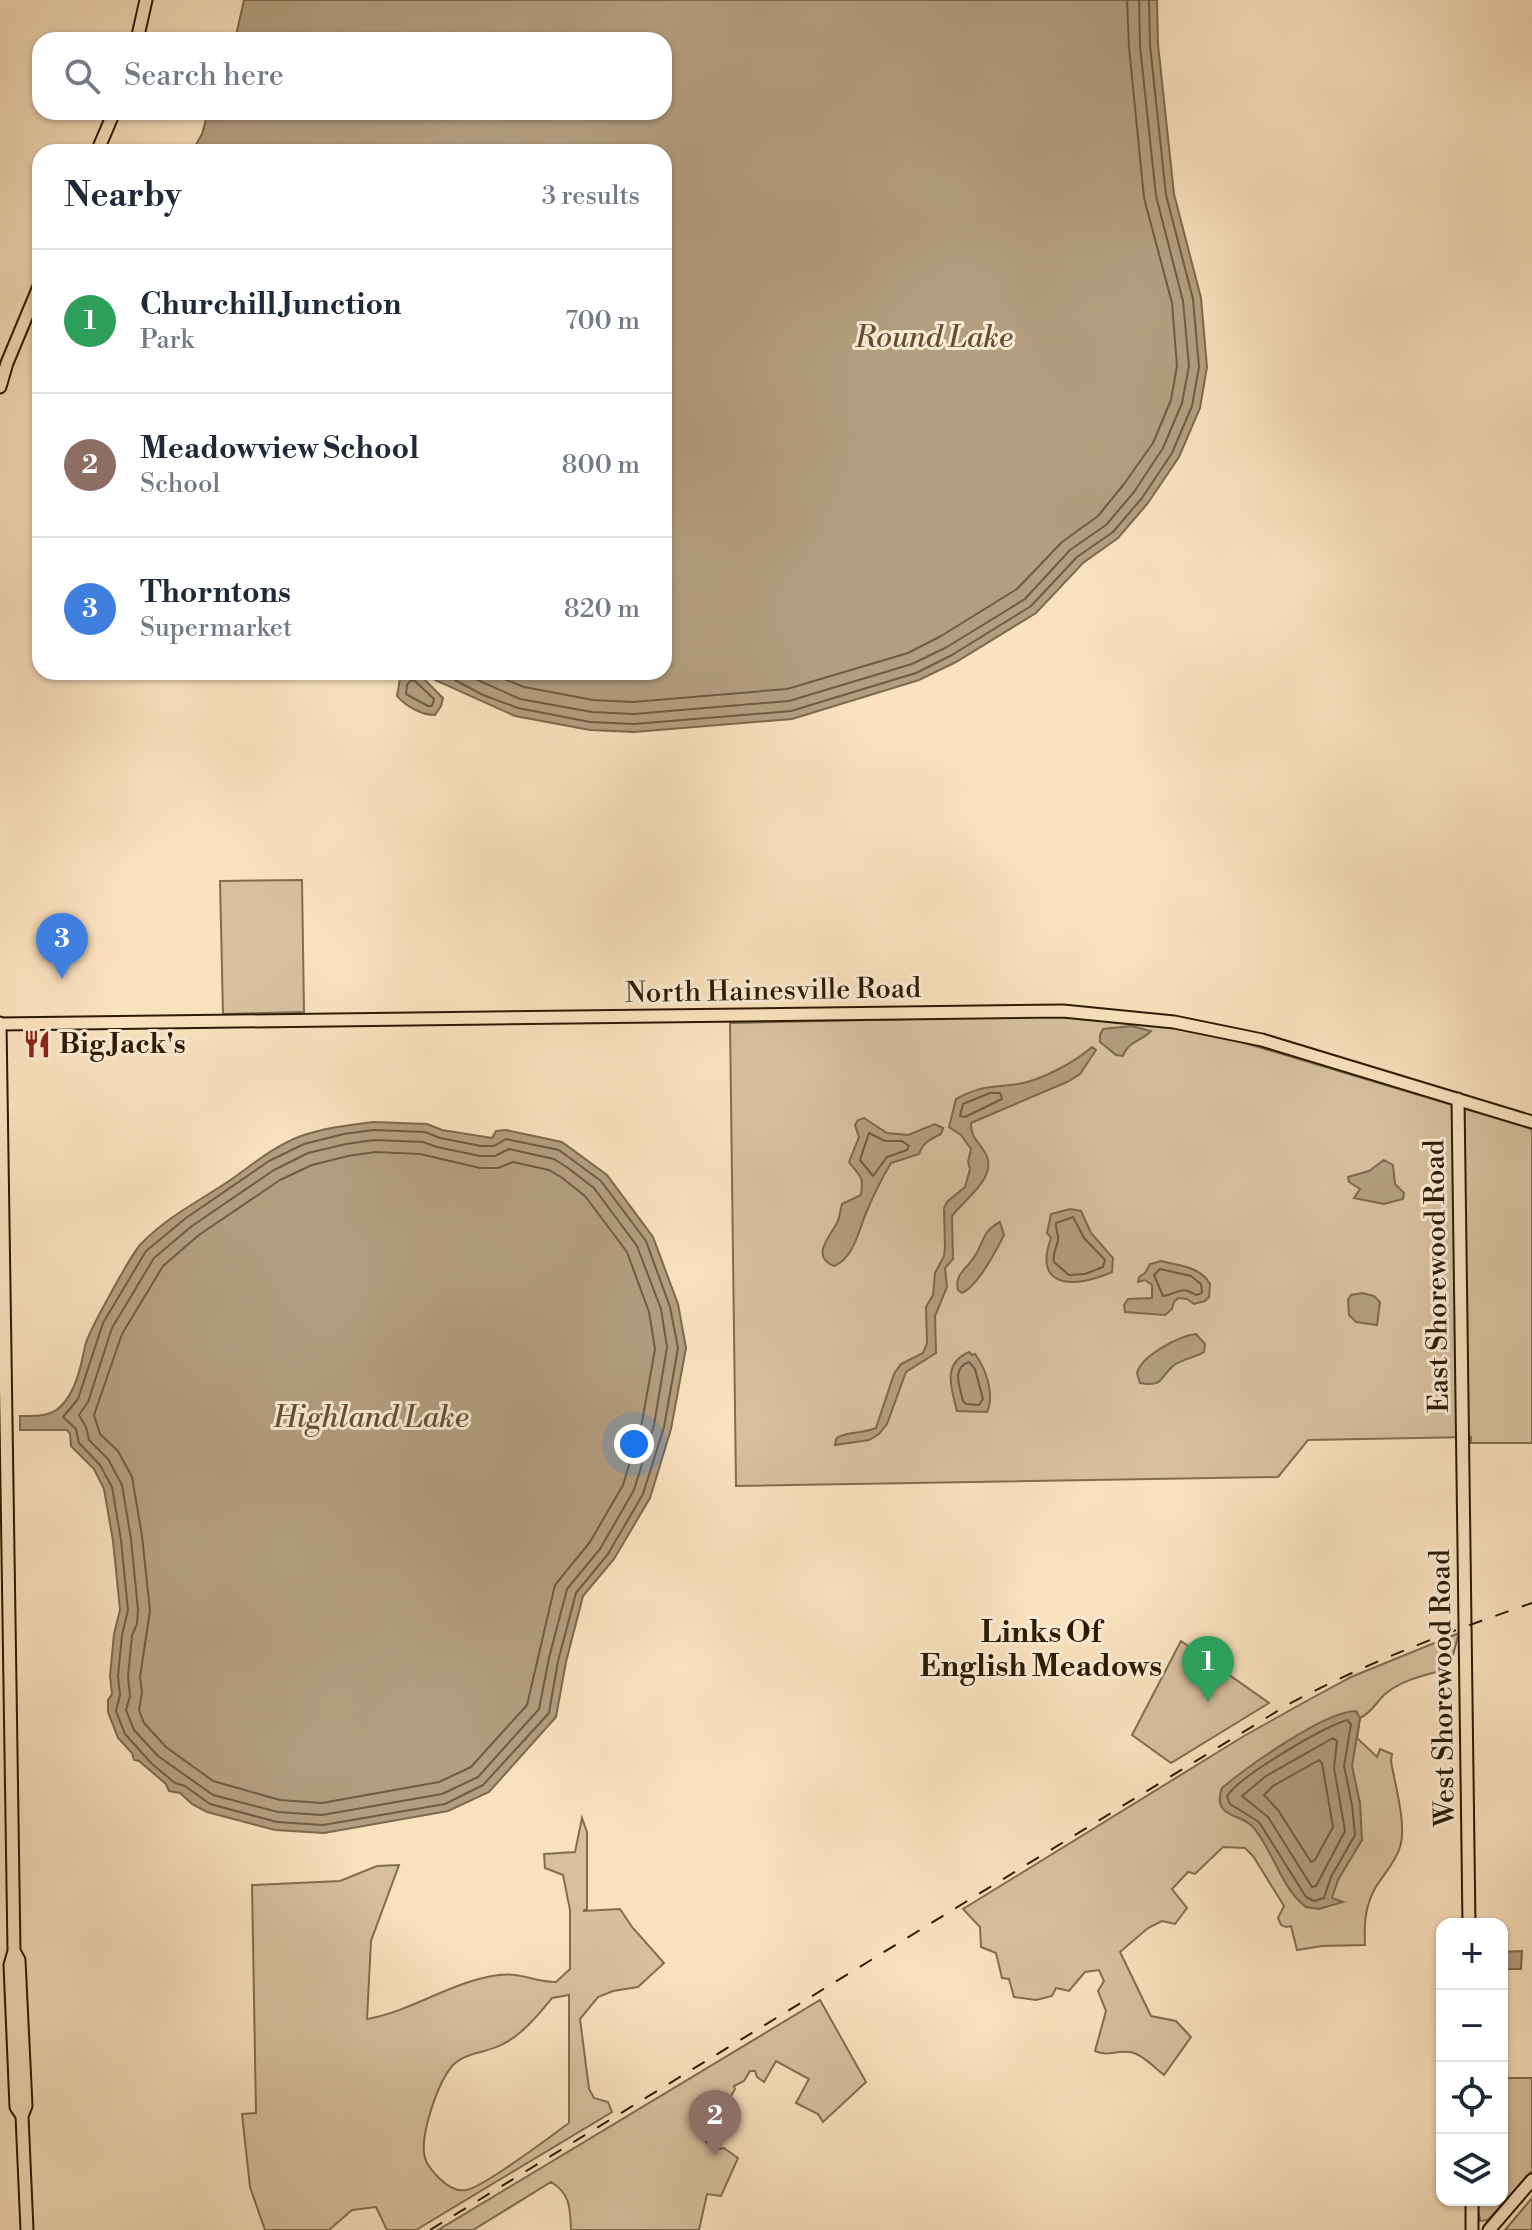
<!DOCTYPE html>
<html lang="en">
<head>
<meta charset="utf-8">
<style>
	body { margin:0; font-family:"Libre Bodoni",serif; background:#f6f6f7; color:#1f2937 }
	.controls { position:absolute; right:24px; bottom:24px; display:grid; overflow:hidden; border-radius:16px; box-shadow:0 2px 6px #0004 }
	.controls button { width:72px; height:72px; display:grid; place-items:center; padding:0; border:0; border-bottom:2px solid #e0e1e3; background:#fff; color:#1f2937; font:40px sans-serif }
	.you { position:absolute; left:634px; top:1444px; width:28px; height:28px; margin:-20px; border:6px solid #fff; border-radius:50%; background:#1a73e8; box-shadow:0 0 0 12px #1a73e833 }
	.badge { display:grid; place-items:center; width:52px; height:52px; border-radius:50%; background:#7c3aed; color:#fff; font-size:26px; font-weight:700 }
	.pin { position:absolute; translate:-50% -66px; filter:drop-shadow(0 2px 4px #0008) }
	.pin::after { content:''; position:absolute; top:42px; width:28px; height:24px; background:inherit; clip-path:polygon(0 0,100% 0,50% 100%) }
	.list { margin:0; padding:0; list-style:none }
	h2 { display:flex; justify-content:space-between; align-items:center; height:104px; margin:0; padding:0 32px; font-size:34px }
	h2 small { font-size:26px; font-weight:400; color:#747a83 }
	.list li { display:grid; grid-template-columns:52px 1fr auto; gap:24px; align-items:center; box-sizing:border-box; height:144px; padding:0 32px; border-top:2px solid #e0e1e3 }
	.list b { display:block; font-size:30px; white-space:nowrap }
	.list p { margin:0; font-size:26px; white-space:nowrap; color:#747a83 }
	.list em { font-size:26px; font-style:normal; color:#747a83 }
	.icon { flex:none; width:44px; height:44px; fill:none; stroke:currentColor; stroke-width:2; stroke-linecap:round; stroke-linejoin:round }
	.map { position:relative; flex:none; width:1532px; height:2230px; overflow:hidden }
	.search { position:absolute; background:#fff; box-shadow:0 2px 6px #0004; left:32px; top:32px; width:640px; height:88px; display:flex; align-items:center; gap:20px; box-sizing:border-box; padding:0 28px; border-radius:24px; color:#747a83; font-size:30px }
	.panel { position:absolute; background:#fff; box-shadow:0 2px 6px #0004; left:32px; top:144px; width:640px; height:536px; border-radius:24px }
	.map>svg:first-child { display:block }
	.green { fill:#d8c09f; stroke:#826d51; stroke-width:2; fill-rule:evenodd }
	.water { fill:#b49e7f; stroke:#7d694d; stroke-width:2 }
	.lines { fill:none; stroke-linecap:round; stroke-linejoin:round }
	.shore { stroke:#705c41; stroke-width:2 }
	.major-casing { stroke:#2b1a03; stroke-width:15 }
	.major { stroke:#fbe2bf; stroke-width:11 }
	.rail { stroke:#2b1a03; stroke-width:2; stroke-dasharray:14 14; stroke-linecap:butt }
	.labels { text-anchor:middle; dominant-baseline:central; stroke-width:6; stroke-linejoin:round; paint-order:stroke }
	.street-label { font-size:28px; fill:#2b1a03; stroke:#fcecd5 }
	.poi-label { font-size:28px; font-weight:bold; fill:#2b1a03; stroke:#fcecd5; text-anchor:start }
	.water-label { font-size:30px; font-style:italic; fill:#624f35; stroke:#fcecd5 }
	.neighbourhood-label { font-size:30px; font-weight:bold; fill:#2b1a03; stroke:#fcecd5 }
</style>
</head>
<body>
<div class="map">
<svg width="1532" height="2230" viewBox="0 0 1532 2230">
	<rect width="100%" height="100%" fill="#fbe2bf"/>
	<filter id="stains"><feTurbulence type="fractalNoise" baseFrequency=".0025" numOctaves="4"/><feColorMatrix values="0 0 0 0 .2 0 0 0 0 .09 0 0 0 0 .02 0 0 0 .5 -.17"/></filter>
	<radialGradient id="worn" r=".72"><stop offset=".6" stop-color="#630" stop-opacity="0"/><stop offset="1" stop-color="#630" stop-opacity=".3"/></radialGradient>
	<path class="green" d="M 302,880 L 304,1012 L 223,1014 L 220,881 Z
		M 1052,1016 L 1136,1022 L 1218,1035 L 1532,1129 L 1532,1443 L 1471,1443 L 1471,1437 L 1308,1440 L 1278,1477 L 736,1486 L 730,1023 Z
		M 1459,1633 L 1453,1655 L 1447,1658 L 1440,1671 C 1421,1676 1400,1681 1384,1695 C 1375,1704 1372,1712 1360,1718 L 1357,1738 L 1377,1757 L 1380,1749 L 1392,1754 L 1391,1761 C 1395,1785 1407,1825 1400,1847 C 1396,1861 1385,1873 1377,1885 C 1365,1904 1364,1923 1365,1945 L 1322,1946 L 1297,1950 L 1291,1926 L 1286,1927 L 1281,1925 L 1278,1918 L 1284,1906 L 1253,1856 L 1245,1848 L 1223,1847 L 1195,1874 L 1188,1872 L 1172,1889 L 1187,1908 L 1175,1924 L 1162,1921 L 1148,1928 L 1120,1952 L 1151,2016 L 1176,2021 L 1191,2037 L 1164,2075 C 1155,2068 1141,2053 1129,2052 C 1117,2050 1108,2057 1095,2051 L 1106,2011 L 1098,1991 L 1104,1981 L 1099,1970 L 1085,1972 L 1069,1991 L 1056,1988 L 1052,1996 L 1036,2000 L 1014,1997 L 1009,1979 L 1002,1978 L 996,1953 L 981,1947 L 980,1927 L 963,1909 L 1244,1736 L 1312,1698 L 1351,1677 Z
		M 1181,1641 L 1269,1703 L 1171,1763 L 1132,1735 Z
		M 582,1818 L 587,1832 L 587,1909 L 583,1911 L 620,1909 L 632,1927 L 664,1963 L 638,1987 L 613,1991 L 598,1997 L 580,2019 L 589,2089 L 594,2098 L 608,2102 L 612,2112 L 416,2230 L 387,2230 L 376,2207 L 352,2210 L 329,2230 L 265,2230 L 250,2187 L 242,2114 L 256,2113 L 252,1885 L 340,1881 L 377,1866 L 399,1865 L 371,1941 L 367,2019 C 413,2011 452,1981 499,1975 C 519,1972 536,1982 556,1982 L 570,1969 L 570,1910 L 563,1875 L 545,1868 L 544,1854 L 575,1852 ZM 569,1995 L 569,2123 C 551,2136 483,2188 466,2190 C 455,2192 446,2185 439,2178 C 434,2173 427,2165 425,2158 C 419,2136 438,2082 453,2065 C 466,2052 487,2053 503,2044 C 523,2034 538,2015 552,1998 Z
		M 820,2000 L 866,2082 L 823,2122 L 818,2114 L 796,2103 L 809,2079 L 776,2061 L 764,2082 L 757,2077 L 755,2071 L 750,2071 L 744,2081 L 734,2086 L 735,2089 L 706,2142 L 718,2149 L 724,2148 L 738,2158 L 721,2196 L 707,2194 L 699,2230 L 571,2230 C 570,2209 571,2194 551,2182 L 473,2230 L 438,2230 Z
		M 1502,2078 L 1532,2078 L 1532,2171 L 1488,2220 L 1480,2221 L 1477,2200 L 1502,2200 Z
		M 1532,2198 L 1532,2230 L 1505,2230 Z"/>
	<path class="water" d="M 244,0 L 1157,0 L 1158,44 L 1174,194 L 1201,298 L 1207,367 L 1200,408 L 1179,457 L 1148,503 L 1118,538 L 1083,563 L 1036,613 L 956,662 L 919,680 L 792,719 L 634,732 L 590,730 L 515,716 L 435,680 L 430,672 L 664,672 L 664,152 L 192,152 L 202,134 L 208,112 L 664,112 L 664,40 L 235,40 Z
		M 414,673 L 421,676 L 443,698 L 441,706 L 435,715 C 422,715 405,706 397,696 L 400,679 Z
		M 1131,1026 L 1151,1031 C 1142,1041 1127,1042 1123,1056 L 1116,1055 L 1100,1042 L 1100,1035 L 1103,1029 Z
		M 1092,1047 L 1096,1050 L 1080,1074 L 1067,1082 L 971,1123 C 971,1137 977,1140 984,1151 C 1001,1176 964,1199 952,1216 L 953,1259 L 945,1268 L 947,1287 L 935,1316 L 936,1353 L 906,1372 L 887,1424 L 879,1434 L 869,1440 L 835,1445 L 836,1439 C 845,1431 862,1434 876,1428 L 894,1374 L 901,1364 L 923,1353 L 927,1343 L 926,1307 L 933,1295 L 935,1273 L 944,1256 L 945,1247 L 944,1208 L 947,1202 L 965,1187 L 970,1169 L 968,1162 L 971,1149 L 961,1135 L 949,1127 L 956,1099 C 982,1085 990,1088 1018,1084 C 1040,1081 1075,1062 1092,1047 Z
		M 864,1118 L 887,1133 L 908,1135 L 935,1124 L 943,1128 L 941,1134 C 931,1139 923,1142 919,1154 L 891,1163 C 882,1178 874,1194 867,1211 C 859,1228 854,1259 834,1266 C 810,1257 830,1236 837,1223 C 840,1217 840,1210 842,1204 L 861,1195 C 864,1175 860,1177 849,1162 L 859,1137 L 855,1125 L 858,1120 Z
		M 373,1122 L 427,1124 L 442,1130 L 492,1138 L 496,1131 L 506,1130 L 562,1142 L 607,1175 L 653,1237 L 678,1304 L 686,1348 L 671,1429 L 650,1498 L 614,1559 L 583,1596 L 566,1662 L 556,1717 L 489,1792 L 448,1811 L 324,1833 L 275,1830 L 207,1812 L 192,1804 L 180,1793 L 169,1791 L 166,1784 L 139,1761 L 134,1760 L 132,1753 L 118,1738 L 108,1712 L 108,1700 L 112,1694 L 110,1676 L 114,1634 L 120,1610 L 113,1541 L 104,1489 L 94,1469 L 71,1446 L 70,1434 L 67,1430 L 20,1430 L 20,1416 C 34,1416 50,1417 60,1407 C 76,1392 81,1366 85,1346 C 88,1332 130,1257 140,1245 C 165,1218 199,1201 229,1181 C 252,1165 274,1146 301,1136 C 324,1128 349,1125 373,1122 Z
		M 1384,1160 L 1393,1165 L 1395,1184 L 1404,1193 L 1403,1199 L 1384,1204 L 1354,1198 L 1360,1189 L 1349,1182 L 1348,1177 L 1369,1171 Z
		M 1070,1209 L 1081,1211 L 1091,1233 L 1113,1258 L 1112,1272 C 1077,1288 1032,1290 1051,1238 L 1047,1233 L 1051,1214 Z
		M 1000,1222 L 1004,1235 C 996,1251 978,1286 962,1293 L 958,1290 C 954,1274 967,1269 974,1257 C 984,1243 981,1232 1000,1222 Z
		M 1161,1261 C 1179,1266 1200,1266 1210,1284 L 1209,1297 L 1205,1301 L 1194,1304 L 1187,1299 L 1178,1298 L 1174,1302 L 1172,1309 L 1165,1315 L 1125,1312 L 1124,1305 L 1128,1299 L 1152,1298 L 1152,1285 L 1145,1280 L 1138,1282 L 1139,1277 L 1145,1273 L 1150,1264 Z
		M 1362,1293 L 1374,1296 L 1380,1302 L 1377,1325 L 1356,1322 L 1349,1315 L 1348,1300 L 1351,1295 Z
		M 1196,1334 L 1205,1344 L 1204,1352 C 1195,1358 1181,1359 1173,1366 C 1159,1378 1164,1387 1140,1383 L 1137,1373 C 1141,1356 1179,1336 1196,1334 Z
		M 969,1352 L 972,1355 L 975,1354 C 986,1369 995,1394 987,1412 L 957,1411 C 951,1387 942,1364 969,1352 Z
		M 1356,1711 L 1360,1718 L 1352,1766 L 1360,1803 L 1362,1840 L 1338,1880 L 1332,1898 L 1343,1902 L 1319,1909 L 1306,1907 C 1280,1887 1274,1851 1253,1827 C 1245,1818 1234,1818 1225,1811 C 1218,1805 1219,1796 1222,1788 C 1247,1767 1325,1711 1356,1711 Z
		M 1522,1951 L 1521,1969 L 1502,1969 L 1502,1952 Z"/>
	<g class="lines">
		<path class="shore" d="M 440,672 L 483,695 L 518,708 L 590,722 L 634,724 L 791,711 L 916,673 L 952,655 L 1031,606 L 1077,557 L 1113,532 L 1142,498 L 1172,453 L 1192,406 L 1199,367 L 1193,299 L 1166,195 L 1150,45 L 1149,0
			M 460,672 L 520,699 L 592,712 L 634,714 L 789,701 L 912,664 L 947,647 L 1025,599 L 1070,550 L 1106,525 L 1134,492 L 1163,448 L 1182,403 L 1189,366 L 1183,301 L 1156,196 L 1140,46 L 1139,0
			M 487,672 L 524,687 L 593,700 L 633,702 L 787,689 L 908,653 L 941,636 L 1017,589 L 1062,542 L 1098,516 L 1124,484 L 1153,443 L 1171,400 L 1177,366 L 1172,303 L 1144,198 L 1129,47 L 1127,0
			M 415,681 L 434,699 L 432,706 L 428,706 L 406,694 L 407,685 L 411,680 Z
			M 990,1093 L 1000,1093 L 1002,1099 L 965,1117 L 960,1116 L 963,1104 Z
			M 373,1130 L 425,1132 L 440,1138 L 481,1146 L 494,1146 L 506,1139 L 559,1150 L 601,1181 L 646,1241 L 670,1307 L 678,1348 L 664,1427 L 643,1494 L 608,1554 L 576,1593 L 558,1661 L 549,1713 L 483,1785 L 445,1804 L 323,1825 L 277,1822 L 210,1804 L 185,1786 L 175,1783 L 152,1764 L 125,1734 L 116,1711 L 120,1695 L 118,1676 L 122,1635 L 128,1610 L 121,1540 L 112,1487 L 100,1465 L 79,1443 L 76,1429 L 63,1417 L 78,1399 L 103,1323 L 146,1251 L 186,1218 L 269,1161 L 304,1144 L 344,1134 Z
			M 869,1133 L 885,1141 L 902,1141 L 909,1146 L 907,1150 L 887,1157 L 873,1176 L 860,1160 Z
			M 374,1140 L 423,1142 L 437,1147 L 480,1156 L 495,1156 L 509,1149 L 554,1159 L 568,1168 L 594,1188 L 637,1246 L 661,1309 L 667,1347 L 654,1425 L 634,1490 L 600,1549 L 567,1589 L 549,1658 L 539,1709 L 478,1777 L 442,1794 L 322,1815 L 278,1812 L 213,1795 L 158,1756 L 134,1730 L 126,1710 L 130,1696 L 128,1677 L 132,1635 L 137,1624 L 138,1610 L 131,1539 L 122,1485 L 108,1459 L 89,1440 L 86,1427 L 79,1415 L 88,1402 L 112,1328 L 154,1258 L 192,1226 L 274,1170 L 308,1153 L 346,1144 Z
			M 375,1152 L 420,1154 L 480,1168 L 498,1168 L 513,1162 L 549,1170 L 561,1177 L 585,1196 L 627,1252 L 649,1312 L 655,1349 L 642,1422 L 623,1485 L 590,1542 L 555,1585 L 527,1705 L 471,1767 L 439,1782 L 322,1803 L 280,1800 L 213,1781 L 166,1747 L 144,1723 L 139,1710 L 142,1693 L 140,1677 L 150,1611 L 142,1536 L 132,1477 L 118,1451 L 100,1434 L 94,1415 L 122,1334 L 163,1266 L 199,1235 L 280,1180 L 312,1165 L 348,1156 Z
			M 1073,1217 L 1084,1238 L 1105,1260 L 1103,1267 L 1085,1274 L 1069,1275 L 1054,1262 C 1052,1253 1057,1248 1058,1240 C 1059,1233 1055,1230 1056,1223 Z
			M 1160,1269 L 1191,1276 L 1201,1284 L 1202,1293 L 1196,1295 C 1179,1284 1177,1295 1163,1296 L 1154,1275 Z
			M 969,1362 L 975,1369 L 983,1399 L 979,1405 L 966,1404 L 963,1401 C 960,1387 951,1368 969,1362 Z
			M 1347,1720 L 1351,1724 L 1344,1766 L 1352,1805 L 1355,1835 L 1331,1877 L 1324,1898 L 1314,1901 L 1306,1897 L 1259,1822 L 1230,1804 L 1227,1796 C 1241,1775 1322,1728 1347,1720 Z
			M 1333,1738 L 1337,1741 L 1334,1768 L 1345,1831 L 1316,1886 L 1312,1887 L 1268,1817 L 1242,1796 L 1266,1776 Z
			M 1319,1760 L 1322,1763 L 1333,1827 L 1315,1860 L 1311,1862 L 1278,1810 L 1264,1795 L 1273,1786 Z"/>
		<defs>
			<path id="major" d="M 137,40 L 146,0
				M 97,152 L 114,112
				M 0,387 L 7,363 L 40,284
				M 0,1023 L 14,1951 L 10,1965 L 16,2107 L 22,2116
				M 0,1024 L 1063,1011 L 1174,1022 L 1262,1040 L 1532,1122
				M 1458,1099 L 1469,1924
				M 14,1951 L 19,1960 L 26,2106 L 22,2116 L 27,2230
				M 1472,2200 L 1472,2230
				M 1489,2230 L 1532,2180"/>
		</defs>
		<use href="#major" class="major-casing"/>
		<use href="#major" class="major"/>
		<path class="rail" d="M 430,2230 L 1289,1704 C 1368,1662 1448,1632 1532,1603"/>
	</g>
	<defs>
		<symbol id="restaurant-bare" viewBox="-9 -9 18 18"><path d="M-5-6h1v4h1v-4h1v4h1v-4h1v5L-1.5 .5V6h-2V.5L-5-1ZM5-6V6H3V1.5H1.5Q1.5-4 5-6Z" fill="#8f2418" stroke="#fcecd5" stroke-width="2.5" paint-order="stroke"/></symbol>
	</defs>
	<g fill-rule="evenodd">
		<use href="#restaurant-bare" x="17" y="1024" width="40" height="40"/>
	</g>
	<g class="labels">
		<g class="street-label">
			<text transform="translate(773 991) rotate(-1)">North Hainesville Road</text>
			<text transform="translate(1437 1276) rotate(-91)">East Shorewood Road</text>
			<text transform="translate(1443 1688) rotate(-91)">West Shorewood Road</text>
		</g>
		<g class="poi-label">
			<text x="59" y="1044">Big Jack's</text>
		</g>
		<g class="water-label">
			<text x="934" y="338">Round Lake</text>
			<text x="371" y="1418">Highland Lake</text>
		</g>
		<g class="neighbourhood-label">
			<text x="1041" y="1633">Links Of<tspan x="1041" dy="34">English Meadows</tspan></text>
		</g>
	</g>
	<rect width="100%" height="100%" filter="url(#stains)"/>
	<rect width="100%" height="100%" fill="url(#worn)"/>
</svg>
<div class="controls">
<button>+</button>
<button>−</button>
<button><svg class="icon" aria-label="locate" viewBox="0 0 24 24"><circle cx="12" cy="12" r="6"/><path d="M12 2v4M12 18v4M2 12h4M18 12h4"/></svg></button>
<button><svg class="icon" aria-label="layers" viewBox="0 0 24 24"><path d="M12 4l9 5-9 5-9-5zM3 14l9 5 9-5"/></svg></button>
</div>
<div class="you"></div>
<div class="pin badge" style="left:1208px;top:1702px;background:#2e9e5b">1</div>
<div class="pin badge" style="left:715px;top:2156px;background:#8d6e63">2</div>
<div class="pin badge" style="left:62px;top:979px;background:#3f7fe0">3</div>
<div class="search"><svg class="icon" aria-label="search" viewBox="0 0 24 24"><circle cx="10" cy="10" r="6"/><path d="M15 15l6 6"/></svg>Search here</div>
<section class="panel">
<h2>Nearby<small>3 results</small></h2>
<ul class="list">
<li><span class="badge" style="background:#2e9e5b">1</span><div><b>Churchill Junction</b><p>Park</p></div><em>700 m</em></li>
<li><span class="badge" style="background:#8d6e63">2</span><div><b>Meadowview School</b><p>School</p></div><em>800 m</em></li>
<li><span class="badge" style="background:#3f7fe0">3</span><div><b>Thorntons</b><p>Supermarket</p></div><em>820 m</em></li>
</ul>
</section>
</div>
</body>
</html>
